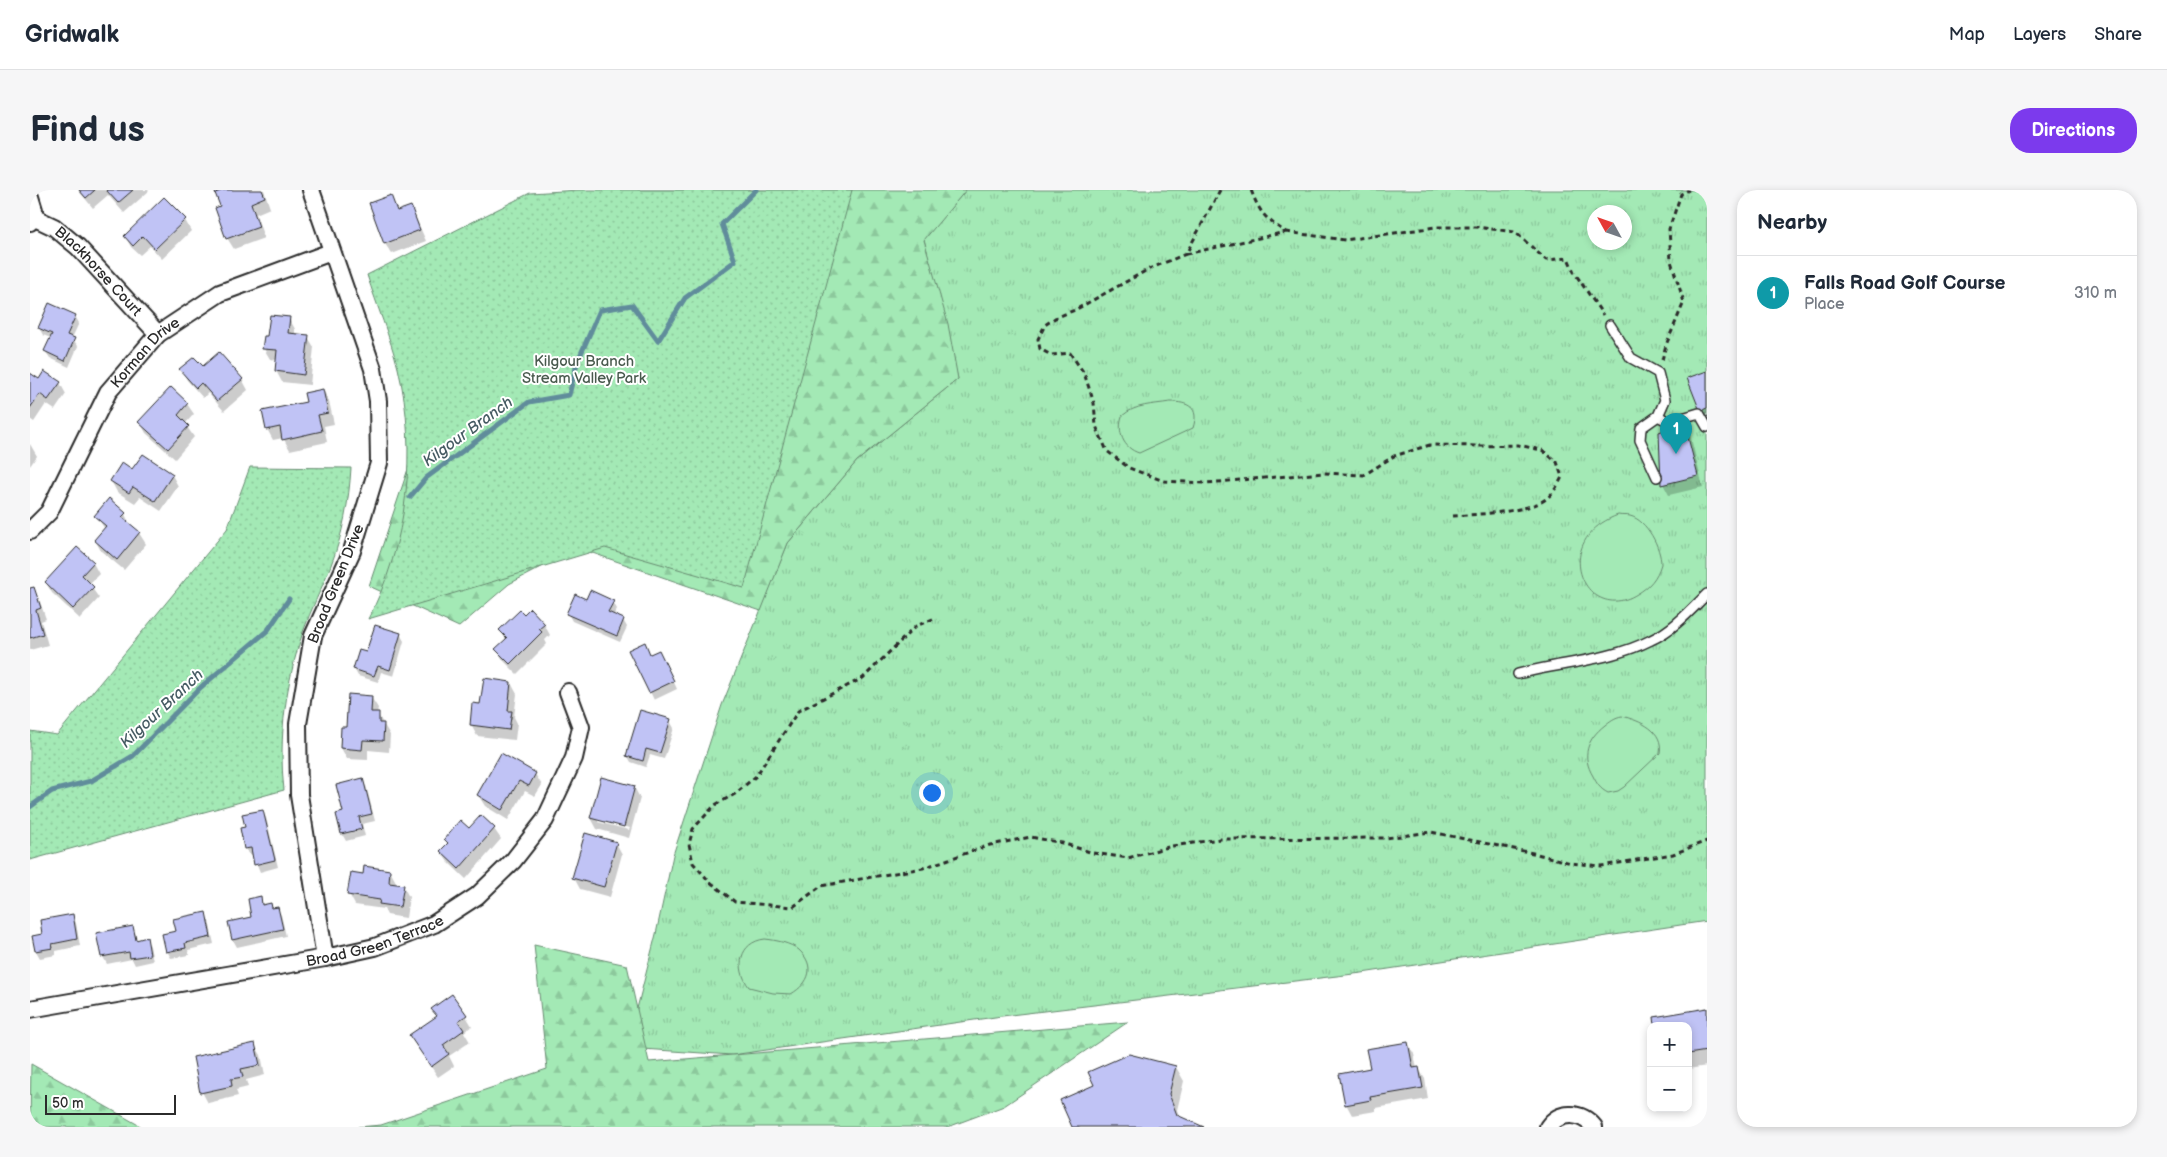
<!DOCTYPE html>
<html lang="en">
<head>
<meta charset="utf-8">
<style>
	body { margin:0; font-family:"Balsamiq Sans",sans-serif; background:#f6f6f7; color:#1f2937 }
	.controls { position:absolute; right:15px; bottom:15px; display:grid; overflow:hidden; border-radius:10px; box-shadow:0 2px 8px #0003 }
	.controls button { width:45px; height:45px; display:grid; place-items:center; padding:0; border:0; border-bottom:1px solid #e0e1e3; background:#fff; color:#1f2937; font:25px sans-serif }
	.compass { position:absolute; left:1557px; top:15px; width:45px; height:45px; border-radius:50%; background:#fff; box-shadow:0 2px 8px #0003; rotate:310deg }
	.scale { position:absolute; left:15px; bottom:12px; width:131px; box-sizing:border-box; padding-left:5px; border:2px solid #2b2b2b; border-top:0; font-size:14px; line-height:18px; white-space:nowrap; color:#2b2b2b; -webkit-text-stroke:4px #fff; paint-order:stroke }
	.you { position:absolute; left:901px; top:602px; width:18px; height:18px; margin:-12px; border:4px solid #fff; border-radius:50%; background:#1a73e8; box-shadow:0 0 0 8px #1a73e833 }
	.badge { display:grid; place-items:center; width:32px; height:32px; border-radius:50%; background:#7c3aed; color:#fff; font-size:16px; font-weight:700 }
	.pin { position:absolute; translate:-50% -41px; filter:drop-shadow(0 1px 2px #0008) }
	.pin::after { content:''; position:absolute; top:26px; width:18px; height:15px; background:inherit; clip-path:polygon(0 0,100% 0,50% 100%) }
	.list { margin:0; padding:0; list-style:none }
	h2 { display:flex; justify-content:space-between; align-items:center; height:65px; margin:0; padding:0 20px; font-size:21px }
	h2 small { font-size:16px; font-weight:400; color:#747a83 }
	.list li { display:grid; grid-template-columns:32px 1fr auto; gap:15px; align-items:center; box-sizing:border-box; height:75px; padding:0 20px; border-top:1px solid #e0e1e3 }
	.list b { display:block; font-size:19px; white-space:nowrap }
	.list p { margin:0; font-size:16px; white-space:nowrap; color:#747a83 }
	.list em { font-size:16px; font-style:normal; color:#747a83 }
	.map { position:relative; flex:none; width:1677px; height:937px; overflow:hidden; border-radius:20px }
	header { display:flex; align-items:center; gap:30px; box-sizing:border-box; height:70px; padding:0 25px; background:#fff; border-bottom:1px solid #e0e1e3 }
	header strong { font-size:24px }
	nav { display:flex; gap:28px; margin-inline-start:auto; font-size:18px }
	.intro { display:flex; align-items:center; justify-content:space-between; box-sizing:border-box; height:120px; padding:0 30px }
	h1 { margin:0; font-size:35px }
	.button { padding:12px 22px; border-radius:20px; background:#7c3aed; color:#fff; font-size:18px; font-weight:700 }
	main { display:flex; gap:30px; padding:0 30px }
	aside { flex:1; background:#fff; border-radius:20px; box-shadow:0 2px 8px #0003 }
	.map>svg:first-child { display:block }
	.grass { fill:url(#grass-tufts); stroke:#678a70; fill-rule:evenodd }
	.forest { fill:url(#forest-firs); stroke:#678a70 }
	.park { fill:url(#park-dots); stroke:#678a70 }
	.garden { fill:#a3e9b5; stroke:#678a70 }
	.shadow { fill:#0003; fill-rule:evenodd }
	.lines { fill:none; stroke-linecap:round; stroke-linejoin:round }
	.stream { stroke:#608c9b; stroke-width:5 }
	.building { fill:#c0c3f5; stroke:#2b2b2b }
	.lane-casing { stroke:#2b2b2b; stroke-width:12 }
	.street-casing { stroke:#2b2b2b; stroke-width:20 }
	.path { stroke:#2b2b2b; stroke-width:3; stroke-dasharray:5 4; stroke-linecap:butt }
	.lane { stroke:#fff; stroke-width:9 }
	.street { stroke:#fff; stroke-width:16 }
	.labels { text-anchor:middle; dominant-baseline:central; stroke-width:4; stroke-linejoin:round; paint-order:stroke }
	.street-label { font-size:15px; fill:#2b2b2b; stroke:#fff }
	.park-label { font-size:15px; fill:#495a4e; stroke:#fff }
	.water-label { font-size:16px; font-style:italic; fill:#465b63; stroke:#fff }
</style>
</head>
<body>
<header>
<strong>Gridwalk</strong>
<nav><a>Map</a><a>Layers</a><a>Share</a></nav>
</header>
<div class="intro"><h1>Find us</h1><a class="button">Directions</a></div>
<main>
<div class="map">
<svg width="1677" height="937" viewBox="0 0 1677 937">
	<defs>
		<pattern id="grass-tufts" width="24" height="20" patternUnits="userSpaceOnUse" patternTransform="scale(1.25)"><rect width="24" height="20" fill="#a3e9b5"/><path d="M3 7l-1-3M5 7V3M7 7l1-3M15 17l-1-3M17 17v-4M19 17l1-3" fill="none" stroke="#8cc89c"/></pattern>
		<pattern id="forest-firs" width="22" height="20" patternUnits="userSpaceOnUse" patternTransform="scale(1.25)"><rect width="22" height="20" fill="#a3e9b5"/><path d="M5 1l3.5 6h-7zM16 11l3.5 6h-7z" fill="#8cc89c"/></pattern>
		<pattern id="park-dots" width="8" height="8" patternUnits="userSpaceOnUse" patternTransform="scale(1.25)"><rect width="8" height="8" fill="#a3e9b5"/><path d="M2 2h.1M6 6h.1" fill="none" stroke="#8cc89c" stroke-width="1.8" stroke-linecap="round"/></pattern>
	</defs>
	<rect width="100%" height="100%" fill="#fff"/>
	<filter id="ink" filterUnits="userSpaceOnUse"><feTurbulence type="fractalNoise" baseFrequency=".02" numOctaves="2"/><feDisplacementMap in="SourceGraphic" scale="10" xChannelSelector="R" yChannelSelector="G"/><feConvolveMatrix kernelMatrix="1 2 1 2 8 2 1 2 1" color-interpolation-filters="sRGB"/></filter>
	<g filter="url(#ink)">
		<path class="grass" d="M 936,0 L 1677,0 L 1677,731 L 1332,783 L 972,826 L 702,865 L 597,858 L 626,744 L 643,665 L 692,515 L 758,353 L 827,271 L 928,189 L 894,49 ZM 1564,22 L 1594,22 L 1594,52 L 1564,52 Z"/>
		<path class="forest" d="M 608,0 L 936,0 L 894,50 L 918,134 L 928,189 L 827,271 L 758,353 L 731,421 L 548,358 L 479,394 L 429,437 L 339,396 L 388,249 Z
			M 504,755 L 597,775 L 619,872 L 1098,832 L 974,916 L 918,937 L 328,937 L 351,935 L 517,879 Z
			M 1,874 L 112,937 L 0,937 Z"/>
		<path class="park" d="M 549,0 L 822,0 L 714,398 L 575,358 L 338,429 C 378,354 388,261 368,178 C 360,147 347,116 337,85 L 500,3 Z
			M 220,277 L 321,278 C 319,311 313,344 301,375 C 292,398 281,419 273,442 C 256,492 248,547 254,600 L 0,670 L 0,541 L 27,545 L 197,339 Z"/>
		<path class="garden" d="M 1140,212 C 1158,212 1170,217 1163,238 L 1109,263 C 1093,258 1087,242 1092,226 C 1106,214 1122,215 1140,212 Z
			M 1588,325 C 1592,326 1597,325 1600,326 C 1617,330 1631,358 1631,374 C 1627,388 1619,397 1607,404 C 1556,436 1517,351 1588,325 Z
			M 1592,526 C 1610,531 1634,540 1630,563 L 1594,597 L 1588,601 L 1578,603 C 1570,599 1567,594 1563,586 C 1551,566 1557,549 1575,535 C 1580,531 1585,527 1592,526 Z
			M 735,749 C 745,750 761,753 769,760 C 786,776 780,793 761,804 L 743,803 L 719,797 C 705,778 709,752 735,749 Z"/>
		<path class="shadow" d="M 48,0 L 118,0 L 119,1 L 94,23 L 78,5 L 63,18 Z
			M 198,0 L 234,0 L 240,18 L 226,24 L 234,48 L 204,59 L 197,48 L 191,17 Z
			M 360,6 L 368,22 L 381,17 L 396,51 L 362,64 L 355,54 L 341,13 Z
			M 155,30 L 161,41 L 132,69 L 120,56 L 110,65 L 101,57 L 95,46 Z
			M 45,126 L 49,133 L 42,148 L 48,156 L 39,177 L 20,168 L 15,161 L 21,148 L 13,145 L 9,138 Z
			M 259,128 L 265,139 L 265,145 L 278,147 L 284,157 L 280,195 L 252,192 L 246,181 L 248,170 L 240,169 L 234,159 L 238,148 Z
			M 173,178 L 212,189 L 218,200 L 194,221 L 178,203 L 173,208 L 157,190 L 151,180 Z
			M 1677,183 L 1677,226 L 1675,227 L 1659,189 Z
			M 0,184 L 9,191 L 30,193 L 36,204 L 25,220 L 16,214 L 4,232 L 0,229 Z
			M 141,198 L 157,214 L 164,224 L 155,234 L 164,247 L 145,269 L 116,243 L 110,232 Z
			M 293,200 L 299,211 L 304,234 L 294,236 L 297,252 L 260,260 L 253,248 L 243,250 L 237,239 Z
			M 1654,234 L 1660,244 L 1673,297 L 1639,305 L 1633,294 Z
			M 0,254 L 7,266 L 0,276 Z
			M 103,281 L 142,285 L 148,296 L 131,321 L 110,307 L 105,313 L 87,302 L 81,291 Z
			M 95,324 L 100,335 L 109,343 L 116,354 L 94,380 L 71,361 L 65,350 L 75,339 L 66,326 Z
			M 63,373 L 69,384 L 59,394 L 69,408 L 50,429 L 22,403 L 16,393 Z
			M 0,399 L 3,399 L 9,409 L 16,429 L 11,431 L 18,455 L 0,460 Z
			M 557,410 L 583,412 L 587,419 L 583,426 L 593,430 L 597,437 L 590,452 L 542,431 L 538,424 Z
			M 514,434 L 520,445 L 515,450 L 517,454 L 487,484 L 473,470 L 467,460 L 476,450 L 471,441 Z
			M 370,444 L 374,451 L 364,486 L 351,482 L 348,492 L 328,486 L 324,479 L 337,464 Z
			M 600,460 L 633,468 L 647,499 L 624,510 Z
			M 481,493 L 487,504 L 484,527 L 487,533 L 485,550 L 447,546 L 441,535 L 452,515 Z
			M 341,507 L 348,518 L 347,523 L 360,545 L 359,562 L 338,560 L 338,570 L 317,569 L 311,558 Z
			M 640,531 L 644,538 L 634,569 L 620,565 L 616,577 L 601,572 L 597,565 Z
			M 471,565 L 505,584 L 512,595 L 505,606 L 495,601 L 478,630 L 455,616 L 448,605 Z
			M 332,590 L 336,596 L 345,631 L 332,634 L 335,646 L 316,651 L 312,644 L 314,623 Z
			M 604,597 L 610,608 L 599,648 L 567,639 L 561,628 ZM 568,629 L 600,638 L 599,640 L 568,632 Z
			M 232,621 L 236,628 L 248,677 L 230,682 L 223,665 L 220,665 L 216,659 L 217,637 Z
			M 451,626 L 464,639 L 471,649 L 436,689 L 418,672 L 411,662 L 418,654 L 415,649 L 439,639 Z
			M 586,653 L 592,664 L 580,707 L 550,699 L 544,688 Z
			M 360,681 L 366,692 L 365,695 L 373,696 L 379,707 L 376,728 L 357,725 L 354,719 L 325,715 L 319,704 L 334,685 Z
			M 230,708 L 234,716 L 240,714 L 243,719 L 247,718 L 251,725 L 256,746 L 207,757 L 203,750 L 223,728 Z
			M 175,724 L 179,731 L 184,754 L 158,760 L 159,765 L 141,768 L 137,761 L 147,742 Z
			M 42,726 L 46,733 L 50,756 L 26,761 L 26,765 L 10,768 L 6,761 L 3,747 L 13,745 Z
			M 103,737 L 108,751 L 116,749 L 120,756 L 123,771 L 105,775 L 102,769 L 77,774 L 73,767 Z
			M 403,819 L 436,826 L 442,836 L 434,842 L 440,852 L 419,866 L 424,876 L 408,887 L 387,856 L 408,827 Z
			M 1677,819 L 1677,876 L 1658,879 L 1658,836 Z
			M 1378,853 L 1384,864 L 1387,879 L 1389,879 L 1395,889 L 1398,909 L 1346,918 L 1346,921 L 1322,925 L 1316,914 L 1341,879 Z
			M 224,854 L 231,865 L 235,885 L 216,890 L 218,897 L 206,900 L 208,906 L 178,913 L 172,902 Z
			M 1146,877 L 1154,891 L 1147,920 L 1150,928 L 1171,937 L 1043,937 Z"/>
		<g class="lines">
			<path class="stream" d="M 380,307 L 396,288 L 499,212 L 539,205 L 547,173 L 570,120 L 602,115 L 628,151 L 655,108 L 705,71 L 692,34 L 726,0
				M 0,617 L 22,601 L 61,591 L 103,566 L 171,497 L 238,440 L 259,409"/>
		</g>
		<path class="building" d="M 49,0 L 65,0 L 56,8 Z
			M 76,0 L 103,0 L 88,13 Z
			M 194,0 L 232,0 L 235,7 L 221,13 L 229,37 L 196,49 L 185,18 L 190,16 L 185,3 Z
			M 361,5 L 367,21 L 381,16 L 390,40 L 354,54 L 339,13 Z
			M 134,7 L 156,29 L 125,59 L 113,46 L 103,56 L 94,46 Z
			M 19,113 L 46,125 L 37,145 L 45,148 L 35,171 L 14,161 L 22,144 L 8,138 Z
			M 240,125 L 260,127 L 258,143 L 279,145 L 274,185 L 245,181 L 247,160 L 232,159 L 234,146 L 237,146 Z
			M 189,162 L 213,189 L 187,211 L 171,193 L 166,198 L 149,179 L 164,167 L 173,176 Z
			M 14,181 L 31,192 L 18,210 L 10,204 L 0,218 L 0,183 L 9,189 Z
			M 1677,181 L 1677,218 L 1670,221 L 1657,188 Z
			M 141,197 L 158,213 L 148,225 L 159,236 L 138,259 L 108,232 Z
			M 293,199 L 298,223 L 288,225 L 292,241 L 252,250 L 250,237 L 236,240 L 232,221 L 276,212 L 274,203 Z
			M 1654,232 L 1668,286 L 1631,295 L 1629,242 Z
			M 113,264 L 143,284 L 125,311 L 103,297 L 99,303 L 80,291 L 92,272 L 102,279 Z
			M 79,308 L 96,323 L 92,327 L 110,342 L 87,370 L 64,350 L 76,336 L 64,326 Z
			M 47,357 L 64,372 L 52,385 L 64,397 L 43,419 L 15,392 Z
			M 4,397 L 11,418 L 6,420 L 13,444 L 0,448 L 0,398 Z
			M 560,400 L 584,411 L 578,422 L 594,429 L 587,446 L 536,424 L 545,404 L 556,409 Z
			M 500,418 L 515,434 L 509,439 L 512,442 L 480,474 L 465,459 L 477,448 L 469,440 L 490,420 L 494,424 Z
			M 345,435 L 371,443 L 360,480 L 348,476 L 344,486 L 323,479 L 329,460 L 336,462 Z
			M 615,452 L 620,464 L 629,460 L 644,491 L 619,503 L 598,460 Z
			M 454,488 L 481,492 L 478,521 L 482,521 L 479,540 L 440,535 L 442,513 L 450,514 Z
			M 318,504 L 342,506 L 341,522 L 349,522 L 349,533 L 354,533 L 353,551 L 333,550 L 332,560 L 310,558 L 311,537 L 316,537 Z
			M 610,520 L 641,529 L 630,563 L 616,559 L 613,571 L 596,566 Z
			M 471,563 L 506,583 L 499,596 L 489,591 L 472,620 L 447,605 Z
			M 571,587 L 605,596 L 594,637 L 560,628 Z
			M 333,588 L 342,624 L 329,627 L 332,639 L 311,644 L 306,624 L 313,622 L 306,595 Z
			M 233,620 L 245,670 L 224,675 L 221,658 L 214,659 L 210,638 L 215,637 L 212,624 Z
			M 451,625 L 465,638 L 429,679 L 410,661 L 418,653 L 414,649 L 430,630 L 439,638 Z
			M 555,643 L 587,652 L 574,697 L 542,688 Z
			M 334,676 L 360,680 L 359,693 L 374,695 L 370,717 L 349,714 L 350,710 L 317,705 L 321,682 L 333,684 Z
			M 231,706 L 232,715 L 241,713 L 242,718 L 248,717 L 253,739 L 202,750 L 198,732 L 221,727 L 218,709 Z
			M 176,722 L 181,747 L 155,753 L 156,758 L 136,762 L 132,744 L 146,741 L 143,729 Z
			M 43,724 L 47,749 L 22,754 L 23,758 L 5,761 L 2,746 L 12,744 L 10,730 Z
			M 103,736 L 106,750 L 117,747 L 120,765 L 100,768 L 99,762 L 71,767 L 66,743 Z
			M 422,804 L 437,825 L 428,831 L 434,840 L 413,855 L 419,864 L 401,877 L 379,845 L 407,826 L 401,819 Z
			M 1677,818 L 1677,861 L 1658,864 L 1658,836 L 1625,836 L 1624,827 Z
			M 1378,852 L 1383,878 L 1389,877 L 1393,898 L 1340,907 L 1341,910 L 1315,915 L 1309,884 L 1340,878 L 1336,859 Z
			M 225,853 L 230,875 L 211,879 L 213,887 L 201,889 L 202,896 L 170,903 L 163,867 Z
			M 1099,864 L 1146,876 L 1139,904 L 1147,925 L 1174,937 L 1042,937 L 1030,910 L 1064,895 L 1058,882 Z"/>
		<g class="lines">
			<defs>
				<path id="lane" d="M 1580,135 L 1601,168 L 1628,183 L 1635,210 L 1628,226 L 1611,238 L 1610,250 L 1627,287
					M 1628,226 L 1639,232 L 1669,223 L 1677,237
					M 1488,484 C 1532,472 1580,471 1621,450 C 1643,440 1660,421 1677,404"/>
				<g id="street">
					<path d="M 281,0 L 343,179 L 348,211 L 349,273 L 322,361 L 283,446 L 268,534 L 269,605 L 295,768"/>
					<path d="M 0,7 L 4,20 L 0,32"/>
					<path id="s1" d="M 3,27 L 24,37 L 48,57 L 128,144"/>
					<path id="s2" d="M 0,341 L 19,322 L 78,202 L 128,144 L 190,103 L 301,62"/>
					<path id="s3" d="M 0,819 L 295,768 L 345,757 L 404,734 L 447,706 L 483,671 L 515,630 L 544,568 L 551,537 L 538,502"/>
					<path d="M 1518,937 C 1530,920 1552,922 1564,937"/>
				</g>
			</defs>
			<use href="#lane" class="lane-casing"/>
			<use href="#street" class="street-casing"/>
			<path class="path" d="M 1190,0 L 1156,64 L 1119,79 L 1045,120 L 1025,128 L 1015,135 L 1008,149 L 1010,159 L 1021,165 L 1040,163 L 1054,183 L 1064,213 L 1066,236 L 1077,261 L 1099,278 L 1134,291 L 1176,293 L 1294,283 L 1334,285 L 1364,266 L 1400,255 L 1450,256 L 1488,255 L 1512,260 L 1527,272 L 1532,287 C 1527,297 1521,308 1509,313 C 1485,323 1449,324 1423,326
				M 1256,42 L 1315,50 L 1406,37 L 1446,37 L 1485,42 L 1516,70 L 1538,68 L 1544,82 L 1573,125
				M 1156,64 L 1256,42 C 1236,30 1229,22 1221,0
				M 1632,170 L 1636,155 L 1654,112 L 1641,71 L 1639,39 L 1651,4 L 1659,0
				M 903,429 L 886,436 L 833,488 L 768,521 L 726,586 L 705,604 L 685,615 L 663,639 L 659,654 L 663,673 L 679,691 L 705,712 L 763,717 L 791,696 L 893,678 L 960,655 L 1001,647 L 1032,653 L 1063,663 L 1098,668 L 1142,656 L 1190,649 L 1356,648 L 1401,642 L 1503,663 L 1541,673 L 1571,676 L 1643,664 L 1677,651"/>
			<use href="#lane" class="lane"/>
			<use href="#street" class="street"/>
		</g>
	</g>
	<g class="labels">
		<g class="street-label">
			<text stroke="none"><textPath href="#s1" startOffset="86">Blackhorse Court</textPath></text>
			<text stroke="none"><textPath href="#s2" startOffset="215">Korman Drive</textPath></text>
			<text transform="translate(306 394) rotate(-68)">Broad Green Drive</text>
			<text stroke="none"><textPath href="#s3" startOffset="352">Broad Green Terrace</textPath></text>
		</g>
		<g class="park-label">
			<text x="554" y="171">Kilgour Branch<tspan x="554" dy="17">Stream Valley Park</tspan></text>
		</g>
		<g class="water-label">
			<text transform="translate(438 242) rotate(-36)">Kilgour Branch</text>
			<text transform="translate(132 519) rotate(-43)">Kilgour Branch</text>
		</g>
	</g>
</svg>
<div class="controls">
<button>+</button>
<button>−</button>
</div>
<svg class="compass" viewBox="-18 -18 36 36"><path d="M0-13l5 13h-10z" fill="#e53935"/><path d="M0 13l5-13h-10z" fill="#747a83"/></svg>
<div class="scale">50 m</div>
<div class="you"></div>
<div class="pin badge" style="left:1646px;top:264px;background:#0f9aa8">1</div>
</div>
<aside>
<h2>Nearby<small></small></h2>
<ul class="list">
<li><span class="badge" style="background:#0f9aa8">1</span><div><b>Falls Road Golf Course</b><p>Place</p></div><em>310 m</em></li>
</ul>
</aside>
</main>
</body>
</html>
